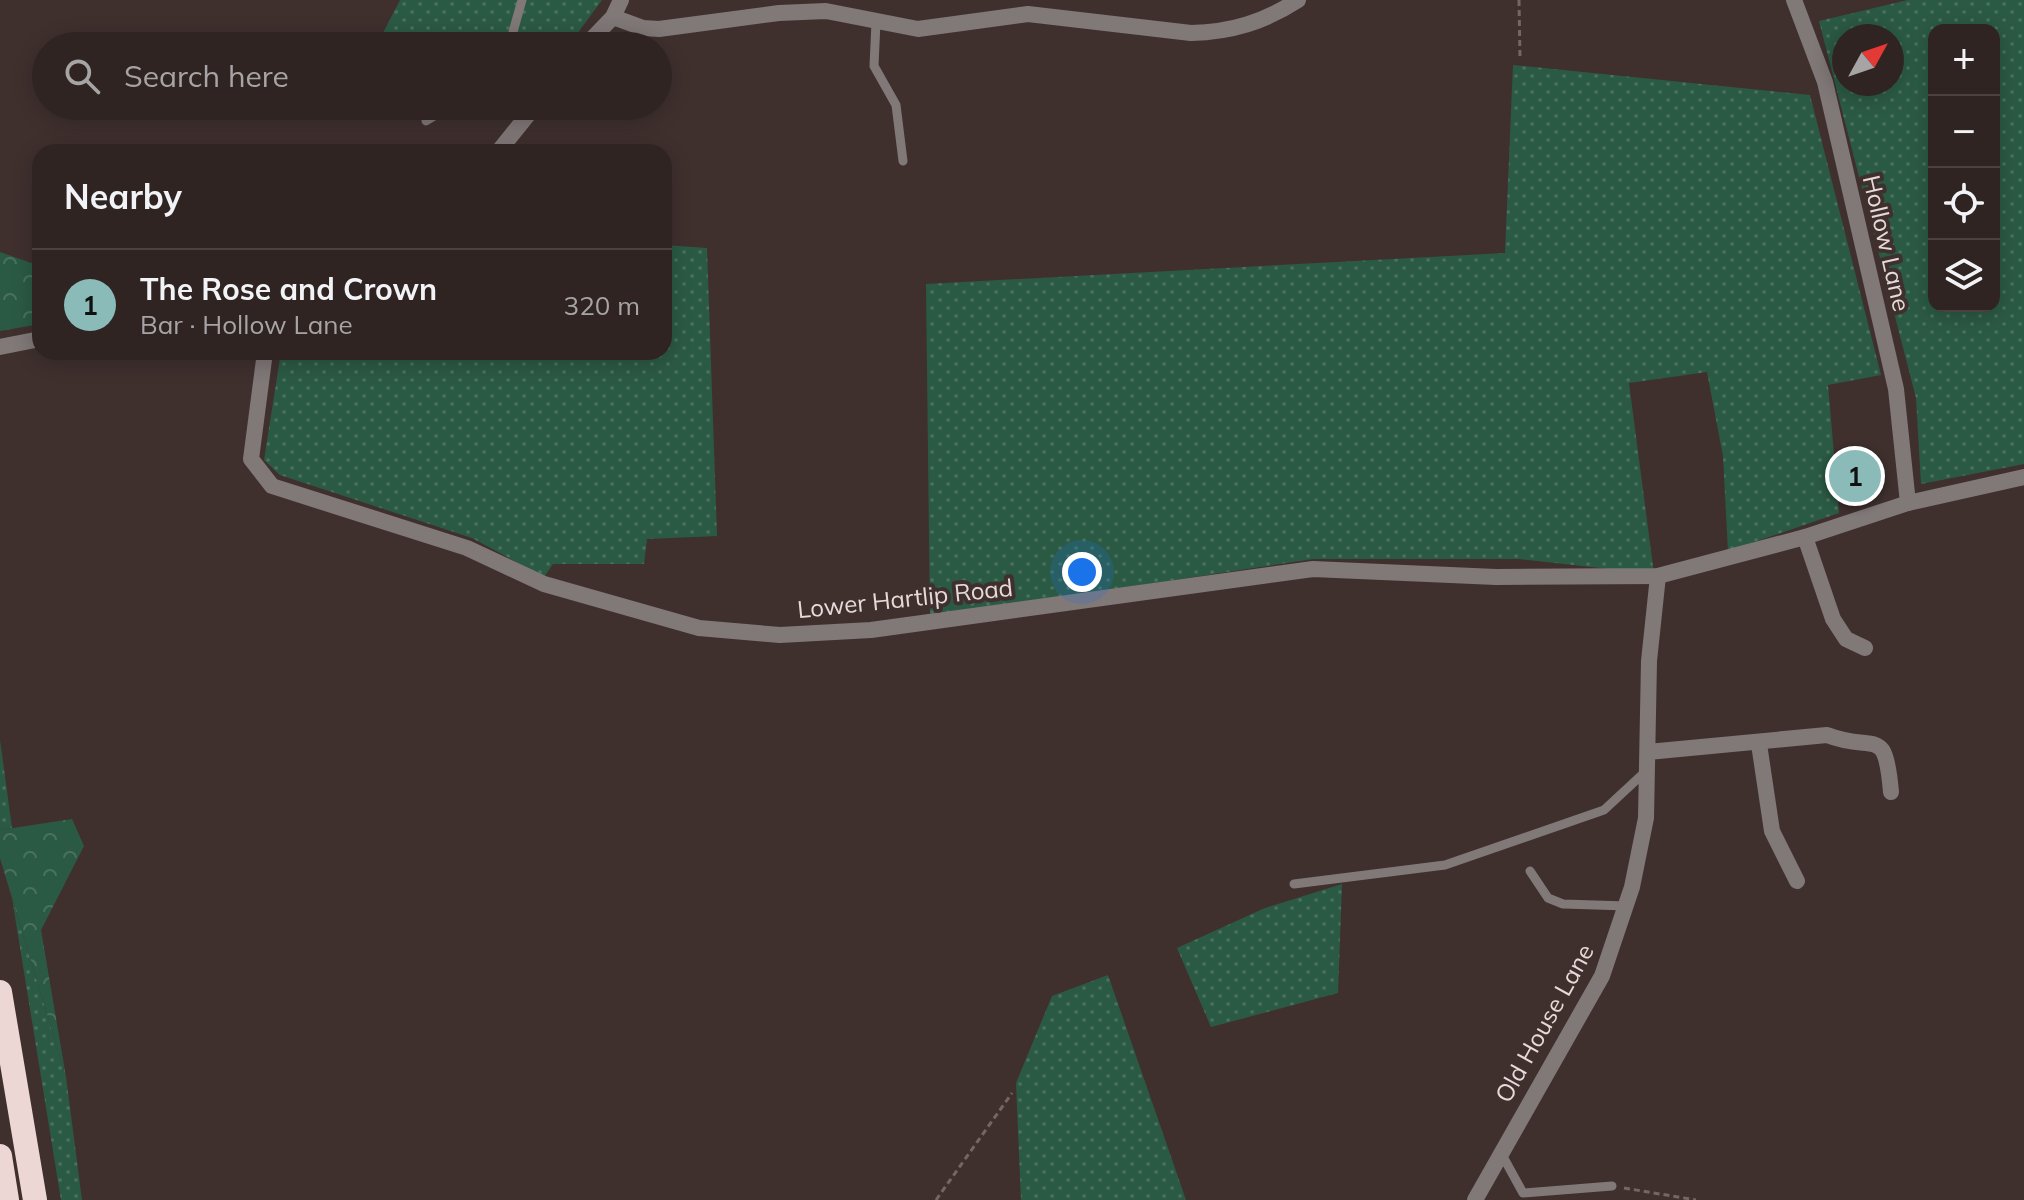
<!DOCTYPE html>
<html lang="en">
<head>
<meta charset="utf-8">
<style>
	body { margin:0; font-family:Mulish,sans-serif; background:#3b302f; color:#f1f3f6 }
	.controls { position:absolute; right:24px; top:24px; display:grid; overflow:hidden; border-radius:16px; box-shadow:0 4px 20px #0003 }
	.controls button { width:72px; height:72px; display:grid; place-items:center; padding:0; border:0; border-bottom:2px solid #4a4140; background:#2f2422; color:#f1f3f6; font:40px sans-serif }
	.compass { position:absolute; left:1832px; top:24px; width:72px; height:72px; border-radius:50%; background:#2f2422; box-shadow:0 4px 20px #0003; rotate:50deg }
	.you { position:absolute; left:1082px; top:572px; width:28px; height:28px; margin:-20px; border:6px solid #fff; border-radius:50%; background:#1a73e8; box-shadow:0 0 0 12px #1a73e833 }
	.badge { display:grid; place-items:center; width:52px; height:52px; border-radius:50%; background:#8bbbb9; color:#111; font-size:26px; font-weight:700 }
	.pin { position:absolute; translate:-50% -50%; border:4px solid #fff; box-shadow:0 2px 8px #0006 }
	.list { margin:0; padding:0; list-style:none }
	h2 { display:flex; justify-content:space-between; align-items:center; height:104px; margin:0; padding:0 32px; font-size:34px }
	h2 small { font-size:26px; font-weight:400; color:#a7a4a5 }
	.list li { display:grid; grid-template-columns:52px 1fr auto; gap:24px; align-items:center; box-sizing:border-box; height:112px; padding:0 32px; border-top:2px solid #4a4140 }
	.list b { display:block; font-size:30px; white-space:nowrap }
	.list p { margin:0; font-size:26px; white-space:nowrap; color:#a7a4a5 }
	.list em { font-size:26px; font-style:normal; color:#a7a4a5 }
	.icon { flex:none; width:44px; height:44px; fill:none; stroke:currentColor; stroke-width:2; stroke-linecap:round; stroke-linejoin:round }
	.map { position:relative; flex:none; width:2024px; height:1200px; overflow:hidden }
	.search { position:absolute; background:#2f2422; box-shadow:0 4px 20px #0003; left:32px; top:32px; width:640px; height:88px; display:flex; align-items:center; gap:20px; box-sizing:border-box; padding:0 28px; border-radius:44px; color:#a7a4a5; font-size:30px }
	.panel { position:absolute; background:#2f2422; box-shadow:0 4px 20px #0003; left:32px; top:144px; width:640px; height:216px; border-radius:24px }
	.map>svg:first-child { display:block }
	.grass { fill:url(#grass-dots); fill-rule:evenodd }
	.forest { fill:url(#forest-crowns) }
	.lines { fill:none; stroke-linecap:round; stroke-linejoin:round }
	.path { stroke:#746664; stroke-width:3; stroke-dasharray:6 4; stroke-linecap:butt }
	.service { stroke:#817878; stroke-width:9 }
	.minor { stroke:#817878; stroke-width:16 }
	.tertiary { stroke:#817878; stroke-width:16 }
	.motorway { stroke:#ecd7d5; stroke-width:24 }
	.labels { text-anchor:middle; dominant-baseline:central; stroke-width:8; stroke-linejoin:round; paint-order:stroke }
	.street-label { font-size:24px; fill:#e6dbda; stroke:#3f302e }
</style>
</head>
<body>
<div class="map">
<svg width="2024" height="1200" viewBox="0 0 2024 1200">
	<defs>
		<pattern id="grass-dots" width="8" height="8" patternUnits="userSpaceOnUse" patternTransform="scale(2)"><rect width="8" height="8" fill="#2b5a44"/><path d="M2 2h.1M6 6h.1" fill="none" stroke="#4a715e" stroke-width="1.8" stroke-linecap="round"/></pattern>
		<pattern id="forest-crowns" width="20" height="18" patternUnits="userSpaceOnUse" patternTransform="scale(2)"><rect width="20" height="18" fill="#2b5a44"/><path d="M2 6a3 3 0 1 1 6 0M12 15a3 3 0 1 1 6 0" fill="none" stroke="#4a715e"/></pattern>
	</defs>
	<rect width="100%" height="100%" fill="#3f302e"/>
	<path class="grass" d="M 400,0 L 602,0 L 568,46 L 398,46 L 382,35 Z
		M 1908,0 L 2024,0 L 2024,464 L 1921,484 L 1916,398 L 1819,21 ZM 1934,30 L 1994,30 L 1994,306 L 1934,306 ZM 1844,36 L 1892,36 L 1892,84 L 1844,84 Z
		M 1513,65 L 1810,95 L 1881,375 L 1828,385 L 1839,513 L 1728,551 L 1723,456 L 1707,372 L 1629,383 L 1654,574 L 1519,559 L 1313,559 L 930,617 L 926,284 L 1505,253 Z
		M 664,245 L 707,248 L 717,536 L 647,539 L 644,564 L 553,564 L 544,577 L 472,538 L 280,475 L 264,460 L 281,352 L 664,352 Z
		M 0,740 L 12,828 L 0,830 Z
		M 1342,884 L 1338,993 L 1211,1027 L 1177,948 L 1265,908 Z
		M 12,898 L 66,1077 L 82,1200 L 61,1200 Z
		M 1108,975 L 1186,1200 L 1021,1200 L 1016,1083 L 1052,996 Z"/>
	<path class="forest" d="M 0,252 L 40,266 L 40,324 L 0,331 Z
		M 72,819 L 84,846 L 41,930 L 66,1077 L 0,858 L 0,830 Z"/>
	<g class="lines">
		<path class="path" d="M 1519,0 L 1520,57
			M 1624,1188 L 1696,1200
			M 936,1200 L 1012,1093"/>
		<path class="service" d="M 876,22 L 874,66 L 896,105 L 903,161
			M 509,46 L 522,0
			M 426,121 L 451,106
			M 1530,871 L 1548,898 L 1563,904 L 1627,906
			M 1294,884 L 1445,865 L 1604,810 L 1645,772
			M 1501,1153 L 1523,1193 L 1612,1186"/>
		<path class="minor" d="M 1794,0 L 1825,82 L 1896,389 L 1908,503
			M 613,17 L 643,28 L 659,29 L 779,13 L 826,11 L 918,29 L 1028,14 L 1191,33 C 1232,32 1264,22 1298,0
			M 585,46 L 613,17 L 621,0
			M 498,152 L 535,106
			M 0,347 L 40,339
			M 1805,537 L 1833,619 L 1846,639 L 1865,648
			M 1759,744 L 1772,831 L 1797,881
			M 1648,752 L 1827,735 C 1876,754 1885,723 1891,792
			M 1475,1200 L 1602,976 L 1632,887 L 1646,818 L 1649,661 L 1658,576"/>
		<path class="tertiary" d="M 265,352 L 251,459 L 272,486 L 467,548 L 544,584 L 699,628 L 780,635 L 871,630 L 1313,569 L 1496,577 L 1658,576 L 1805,537 L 1908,503 L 2024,477"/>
		<path class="motorway" d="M 0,992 L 35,1200
			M 0,1156 L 7,1200"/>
	</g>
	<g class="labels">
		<g class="street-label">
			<text transform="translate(1887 243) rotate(77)">Hollow Lane</text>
			<text transform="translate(905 598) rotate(-6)">Lower Hartlip Road</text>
			<text transform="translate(1544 1023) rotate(-61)">Old House Lane</text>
		</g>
	</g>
</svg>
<div class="controls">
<button>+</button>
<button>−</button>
<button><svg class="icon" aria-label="locate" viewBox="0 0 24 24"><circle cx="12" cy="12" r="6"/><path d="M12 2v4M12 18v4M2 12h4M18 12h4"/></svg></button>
<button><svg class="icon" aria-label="layers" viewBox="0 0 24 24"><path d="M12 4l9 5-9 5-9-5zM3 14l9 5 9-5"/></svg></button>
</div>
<svg class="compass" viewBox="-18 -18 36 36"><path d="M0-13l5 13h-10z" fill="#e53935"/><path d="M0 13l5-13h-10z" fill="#a7a4a5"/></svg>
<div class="you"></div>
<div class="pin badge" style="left:1855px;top:476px">1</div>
<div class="search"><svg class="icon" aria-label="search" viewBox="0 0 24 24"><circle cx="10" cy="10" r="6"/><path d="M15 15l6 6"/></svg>Search here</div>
<section class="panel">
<h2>Nearby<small></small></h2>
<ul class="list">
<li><span class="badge">1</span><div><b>The Rose and Crown</b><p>Bar · Hollow Lane</p></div><em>320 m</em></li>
</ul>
</section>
</div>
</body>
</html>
